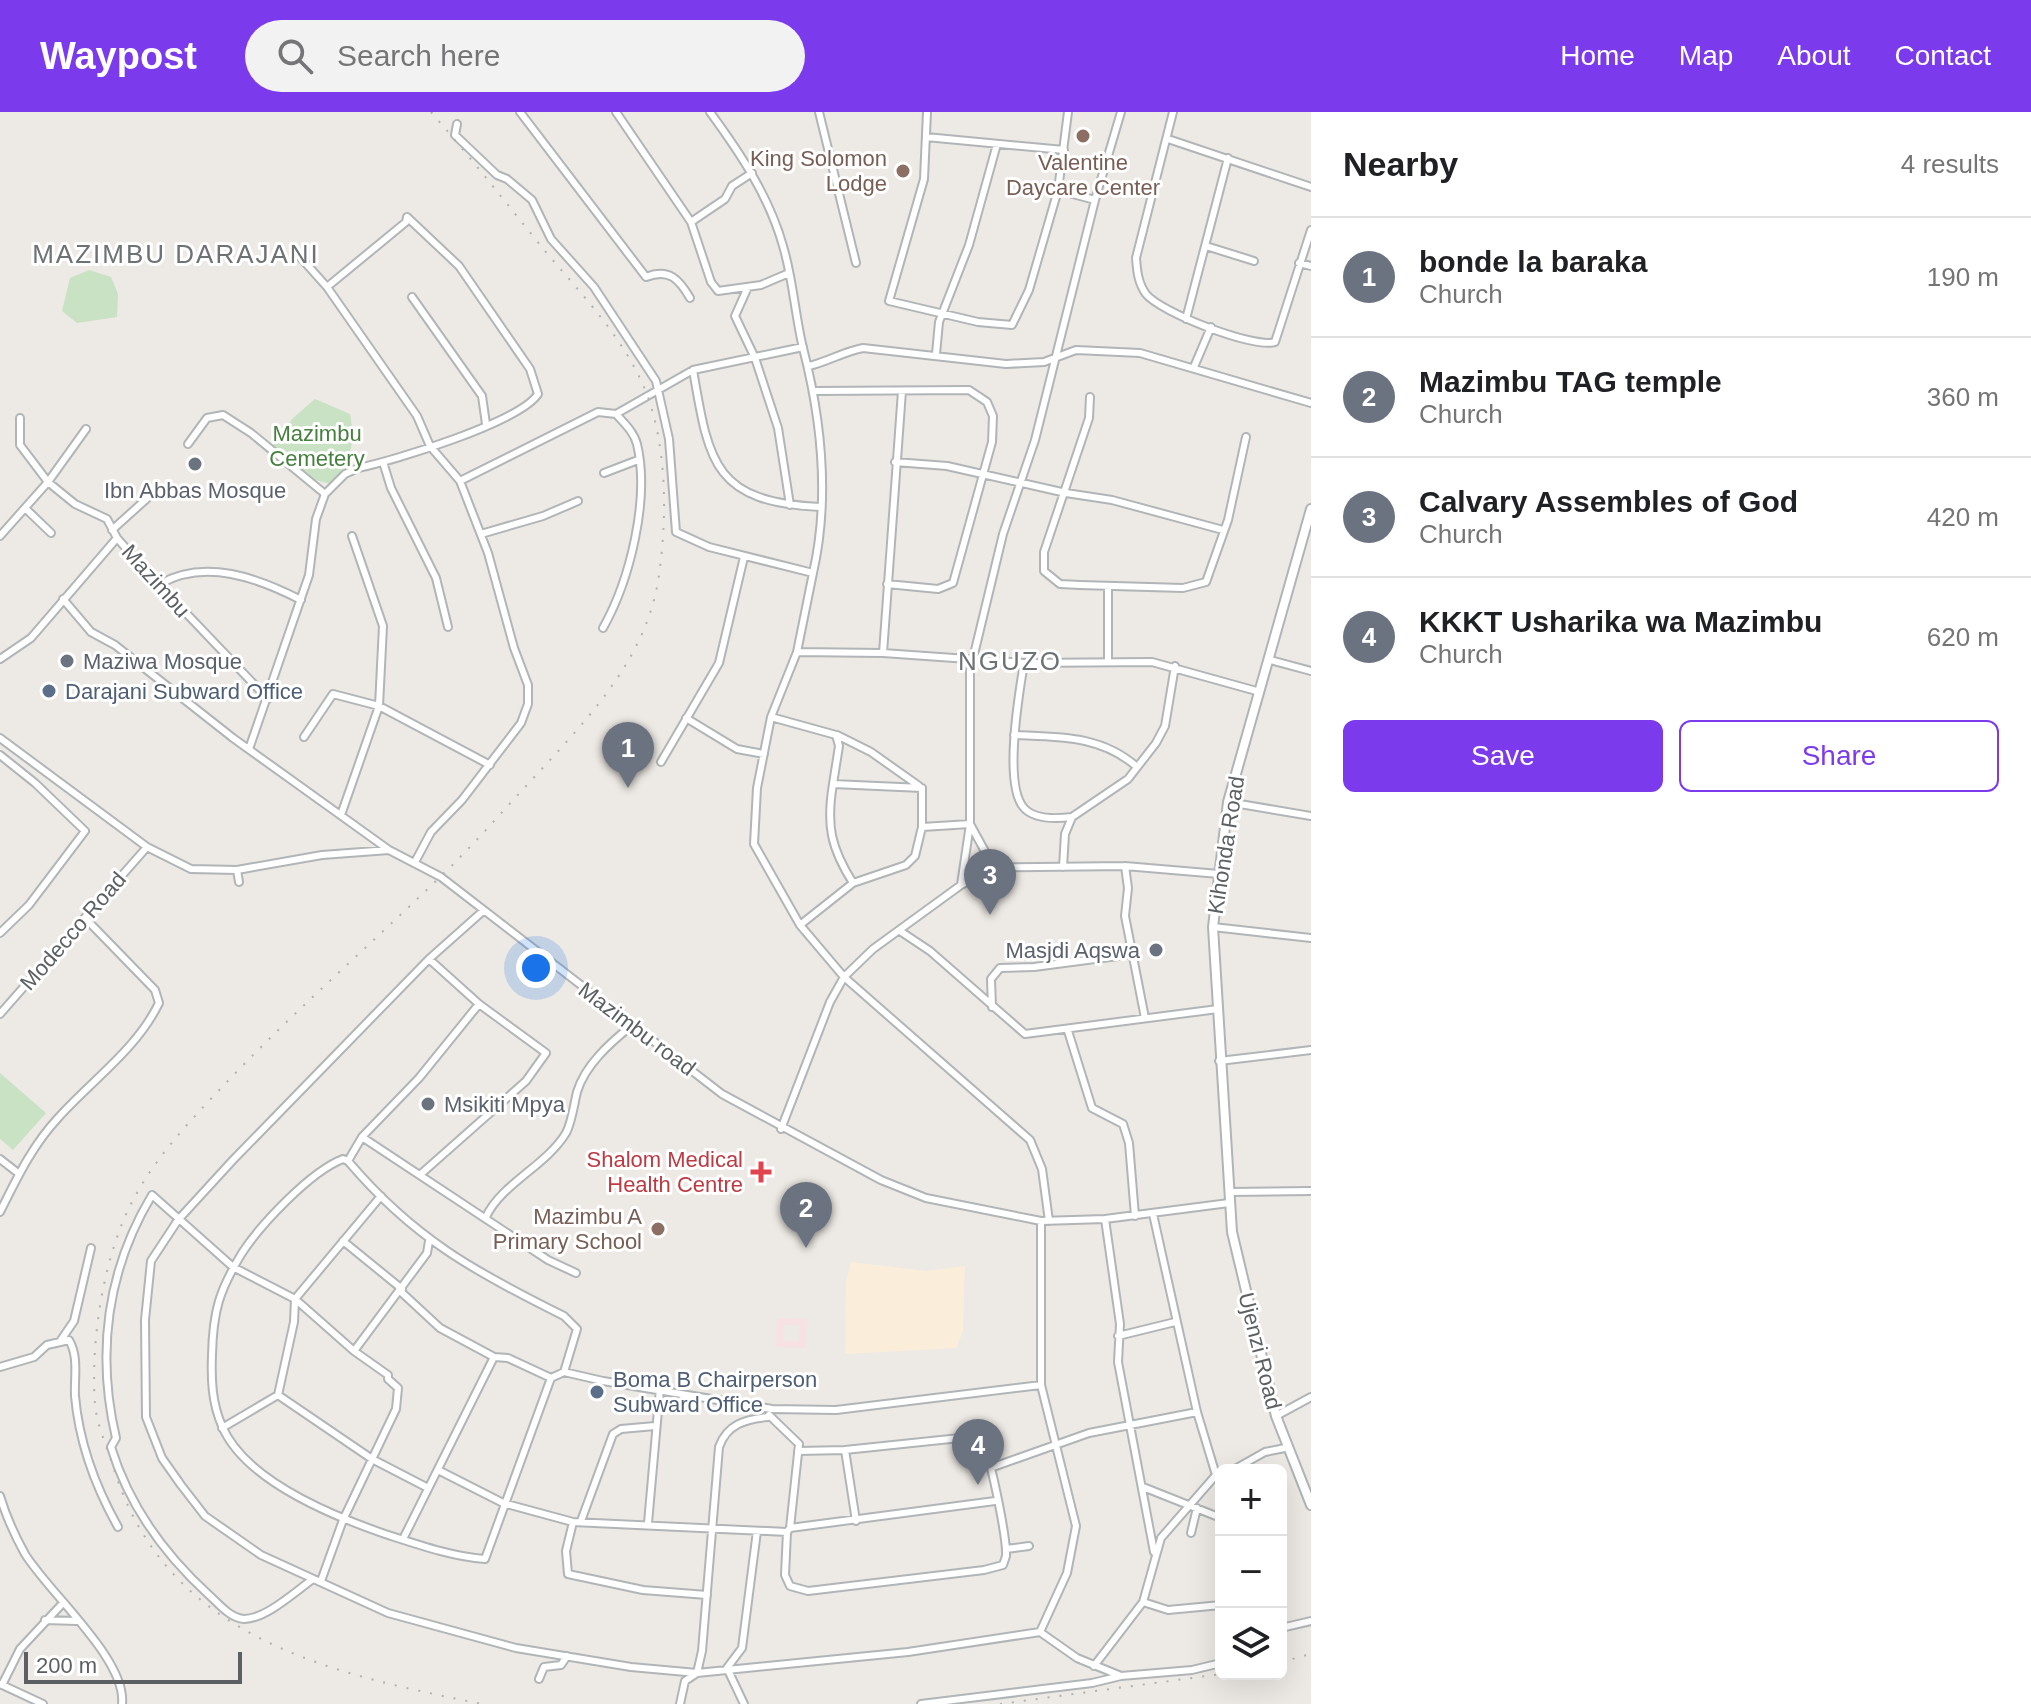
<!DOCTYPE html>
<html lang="en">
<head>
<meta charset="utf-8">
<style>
	body { margin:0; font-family:Helvetica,sans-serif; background:#f2f2f2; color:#202124 }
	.controls { position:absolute; right:24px; bottom:24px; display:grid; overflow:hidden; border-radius:12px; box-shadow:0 8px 32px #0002 }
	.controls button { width:72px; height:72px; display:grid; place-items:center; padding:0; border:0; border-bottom:2px solid #e0e0e0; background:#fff; color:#202124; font:40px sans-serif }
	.scale { position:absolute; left:24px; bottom:20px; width:218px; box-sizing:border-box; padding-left:8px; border:4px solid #5c6063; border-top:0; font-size:22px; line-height:28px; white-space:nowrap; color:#5c6063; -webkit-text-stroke:6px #fff; paint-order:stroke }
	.you { position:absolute; left:536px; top:856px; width:28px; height:28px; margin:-20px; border:6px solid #fff; border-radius:50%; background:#1a73e8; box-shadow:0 0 0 12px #1a73e833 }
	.badge { display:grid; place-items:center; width:52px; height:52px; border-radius:50%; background:#7c3aed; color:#fff; font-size:26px; font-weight:700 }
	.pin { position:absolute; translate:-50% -66px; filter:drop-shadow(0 2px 4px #0008) }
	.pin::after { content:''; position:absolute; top:42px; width:28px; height:24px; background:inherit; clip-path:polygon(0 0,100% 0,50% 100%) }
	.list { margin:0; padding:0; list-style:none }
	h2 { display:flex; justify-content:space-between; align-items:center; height:104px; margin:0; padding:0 32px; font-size:34px }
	h2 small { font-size:26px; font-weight:400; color:#757577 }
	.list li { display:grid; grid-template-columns:52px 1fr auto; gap:24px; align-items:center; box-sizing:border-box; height:120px; padding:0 32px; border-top:2px solid #e0e0e0 }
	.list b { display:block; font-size:30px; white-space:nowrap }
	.list p { margin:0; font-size:26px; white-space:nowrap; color:#757577 }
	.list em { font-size:26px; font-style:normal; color:#757577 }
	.actions { display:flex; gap:16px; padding:24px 32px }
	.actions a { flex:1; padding:18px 0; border:2px solid #7c3aed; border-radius:12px; text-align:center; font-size:28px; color:#7c3aed }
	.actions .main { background:#7c3aed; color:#fff }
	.icon { flex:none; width:44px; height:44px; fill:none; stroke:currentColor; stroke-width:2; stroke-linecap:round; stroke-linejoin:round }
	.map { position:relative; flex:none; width:1311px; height:1592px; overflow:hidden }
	header { display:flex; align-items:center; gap:48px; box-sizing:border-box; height:112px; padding:0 40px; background:#7c3aed; color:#fff }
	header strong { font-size:38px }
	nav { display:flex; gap:44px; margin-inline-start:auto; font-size:28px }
	.search { width:560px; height:72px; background:#f2f2f2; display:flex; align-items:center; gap:20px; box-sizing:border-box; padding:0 28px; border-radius:44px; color:#757577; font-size:30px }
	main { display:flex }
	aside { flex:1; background:#fff }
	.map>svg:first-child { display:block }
	.commercial { fill:#faeedb }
	.medical { fill:#f8e1e3; fill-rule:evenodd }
	.green { fill:#c8e2c3 }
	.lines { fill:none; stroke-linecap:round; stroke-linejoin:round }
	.street-casing { stroke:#b1b5b7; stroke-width:10 }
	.secondary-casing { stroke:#b0b4b7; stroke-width:12 }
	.street { stroke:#fff; stroke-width:6 }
	.secondary { stroke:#fff; stroke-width:8 }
	.rail { stroke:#b0b1b1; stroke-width:2; stroke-dasharray:2 10; stroke-linecap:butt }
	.education-dot { fill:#8d6e63; stroke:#fff; stroke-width:3 }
	.worship-dot { fill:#6b7280; stroke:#fff; stroke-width:3 }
	.service-dot { fill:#5c6f8a; stroke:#fff; stroke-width:3 }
	.health-dot { fill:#e0444e; stroke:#fff; stroke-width:3 }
	.labels { text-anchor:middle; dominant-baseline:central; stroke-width:6; stroke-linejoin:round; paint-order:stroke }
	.education-label { font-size:22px; fill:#785e54; stroke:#fff; text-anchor:end }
	.park-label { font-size:22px; fill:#467f3e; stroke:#fff }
	.worship-label { font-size:22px; fill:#5b616d; stroke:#fff; text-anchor:start }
	.street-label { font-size:22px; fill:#5c6063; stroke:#fff }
	.service-label { font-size:22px; fill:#4e5e75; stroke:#fff; text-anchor:start }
	.health-label { font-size:22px; fill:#be3a42; stroke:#fff; text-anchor:end }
	.quarter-label { font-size:26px; letter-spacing:2px; fill:#6d7274; stroke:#fff }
</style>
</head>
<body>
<header>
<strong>Waypost</strong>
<div class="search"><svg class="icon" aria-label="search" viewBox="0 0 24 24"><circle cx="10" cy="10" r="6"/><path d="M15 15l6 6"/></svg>Search here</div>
<nav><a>Home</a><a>Map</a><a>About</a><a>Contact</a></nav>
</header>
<main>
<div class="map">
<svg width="1311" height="1592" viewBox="0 0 1311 1592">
	<rect width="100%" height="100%" fill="#ede9e4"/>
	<path class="commercial" d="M 851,1150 L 927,1159 L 965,1154 L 963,1220 L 956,1236 L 845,1242 L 846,1169 Z"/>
	<path class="medical" d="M 777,1206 L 807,1207 L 806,1236 L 776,1235 ZM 784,1213 L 800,1213 L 799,1229 L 783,1229 Z"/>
	<path class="green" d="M 89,158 L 111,165 L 118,182 L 117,205 L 77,211 L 62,199 L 70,166 Z
		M 315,287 L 350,302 C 356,331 351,350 331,372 L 300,364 L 271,336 L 293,306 Z
		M 0,961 L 46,1001 L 13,1038 L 0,1027 Z"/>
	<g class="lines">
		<defs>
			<path id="street" d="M 520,0 L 646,165 C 669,156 679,167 690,186
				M 616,0 L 691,110 L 711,170 L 718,179 L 761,173 L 789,161
				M 710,0 C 740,41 769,84 783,134 C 793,167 795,203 803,236 C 822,310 830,386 813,461
				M 819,0 L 856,151
				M 927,0 L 924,67 L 889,189 L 978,210 L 1012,213 L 1029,178 L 1058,78
				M 1068,0 L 1058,78 L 1095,88
				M 1173,0 L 1136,146 C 1137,159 1138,171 1146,182 C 1160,200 1254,237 1275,230 L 1311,118
				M 457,12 L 455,23 L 497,63 L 507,67 L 532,88 L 551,127 L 594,175 L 656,269 L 669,327 L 676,420 L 709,435 L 813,461 L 797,540 L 771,605 L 757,676 L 754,732 L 800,813 L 844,865 L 1030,1028 L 1042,1057 L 1049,1109
				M 926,25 L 1064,38
				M 1168,27 L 1311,75
				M 691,110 L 725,87 L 732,74 L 752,61
				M 1206,134 L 1254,149
				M 294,138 L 327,175 L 417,304 L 430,334 L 460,369 L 488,441 L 514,536 L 528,573 L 528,592 L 521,611 L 462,688 L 431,720 L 415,750
				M 1299,151 L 1311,154
				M 748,175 L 735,204 L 755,246 L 778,316 L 790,393
				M 412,185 L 482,284 L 486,312
				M 1186,207 L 1228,46
				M 936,242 L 939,210 L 969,133 L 997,32
				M 809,254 C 829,249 843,240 863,236 L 1006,252 L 1044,250 L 1076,238 L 1140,241 L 1311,291
				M 1194,255 L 1211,215
				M 693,258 C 709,352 714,390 821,395
				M 815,279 L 969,278 L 987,290 L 993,304 L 992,330 L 953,471 L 938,477 L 887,472
				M 1090,285 L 1089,306 L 1044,440 L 1044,459 L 1060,472 L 1080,473 L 1183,476 L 1206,470 L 1228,408 L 1246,325
				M 20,306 L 20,333 L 48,370 L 86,317
				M 188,332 L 207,306 L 223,303 L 251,321 L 325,382
				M 383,350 L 391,376 L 436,466 L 448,515
				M 895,350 L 947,354 L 1066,381 L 1112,388 L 1223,418
				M 604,361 L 638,348
				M 460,369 L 598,300 L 616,302 L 693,258 L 803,235
				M 25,396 L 51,421
				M 112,418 L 153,381
				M 481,422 L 543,404 L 578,389
				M 0,424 L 48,370 L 75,392 L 107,407 L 117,426 L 146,459 L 268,587
				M 160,472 C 205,446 258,466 301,488
				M 63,487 L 91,520 L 115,533 L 233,626 L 389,738
				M 603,516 C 630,468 650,387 637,332 C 634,320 624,311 616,302
				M 797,540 L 883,541 L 1024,551 L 1152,550 L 1260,580
				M 883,541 L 902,279
				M 0,547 L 31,526 L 117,426
				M 1108,548 L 1108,474
				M 1270,548 L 1311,559
				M 1024,551 C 1019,581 1003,673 1024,696 C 1035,708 1056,707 1072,705
				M 771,605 L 836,623 L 839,634 L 833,672
				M 686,606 L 737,637 L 764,642
				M 837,623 L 871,640 L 919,674
				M 1014,623 C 1059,625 1101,623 1137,655
				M 304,625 L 333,582 L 379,594 L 490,653
				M 0,626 L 147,735 L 191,757 L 237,758 L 322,743 L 389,738 L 441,765 L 722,982 L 881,1068 L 926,1086 L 1041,1109 L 1105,1107 L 1229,1091
				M 249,637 L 309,463 L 316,407 L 325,382 L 345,362 L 358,356 C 393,349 520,310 538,282 L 530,257 L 459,154 L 407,105 L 406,110 L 327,175
				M 0,643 L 35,671 L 85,719 L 29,793 L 0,821
				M 661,650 L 719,551 L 744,445
				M 1228,690 L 1311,704
				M 342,700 L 379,594 L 383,514 L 352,424
				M 922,715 L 970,712 L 994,756 L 961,773
				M 1125,754 L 1128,776 L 1125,804 L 1145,906
				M 1063,755 L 1065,722 L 1072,705 L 1128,667 L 1156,631 L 1165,614 L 1175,554
				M 966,756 L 1125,754 L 1219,762
				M 237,758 L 239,770
				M 483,799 L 429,847 L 233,1048 L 178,1108 L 151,1149 L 145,1208 L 146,1305 L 162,1346 L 181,1373 L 205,1404 L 261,1443 L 388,1501 L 516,1536 L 631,1555 L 697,1561 L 908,1540 L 1040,1520 L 1067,1461 L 1076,1414 L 1041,1273 L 1041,1109
				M 800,813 L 853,771 L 906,753 L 915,744 L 922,715 L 922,676 L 833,672 C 826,714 831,736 853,771
				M 1213,815 L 1311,826
				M 900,819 L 930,839 L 1025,922 L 1218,897
				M 992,895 L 991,867 L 1000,856 L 1034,855 L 1133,842
				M 0,902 L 147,735
				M 1068,919 L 1092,996 L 1123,1012 L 1129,1031 L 1135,1104
				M 1219,949 L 1311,938
				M 781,1017 L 830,890 L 844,865 L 873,837 L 961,773 L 970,712 L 970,559 L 1003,422 L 1035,328 L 1095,88 L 1121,0
				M 362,1025 L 548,1148 L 576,1161
				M 0,1047 L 18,1061
				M 348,1049 L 343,1047 C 311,1059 261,1112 242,1141 C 219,1179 213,1199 212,1243 C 211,1268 212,1291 222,1314 C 245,1369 333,1404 385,1422 C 416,1432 453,1445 485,1447 L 551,1266 L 564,1260 L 577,1217 L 564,1204 C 475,1160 413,1126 348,1049 L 362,1025 L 419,966 L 479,892
				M 422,1061 L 526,969 L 546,941 L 479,892 L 429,847
				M 1229,1080 L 1311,1079
				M 0,1100 C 17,1066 32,1034 58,1006 C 91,969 137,937 159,891 L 155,878 L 85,806
				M 1153,1102 L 1197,1300
				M 486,1105 C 501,1072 546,1054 566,1021 C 572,1010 574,992 577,980 C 585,953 610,931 631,914
				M 1105,1107 L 1120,1212 L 1118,1250 L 1154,1440
				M 343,1129 L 402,1177
				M 399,1178 L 440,1216 L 494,1245
				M 1118,1224 L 1175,1210
				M 61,1228 L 74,1209 L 91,1136
				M 354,1239 L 427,1141 L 429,1129
				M 0,1255 L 34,1245 L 47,1233 L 69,1228 C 79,1245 74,1265 75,1284 C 79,1330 95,1374 118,1415
				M 564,1260 L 603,1269 L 772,1297 L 836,1298 L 1041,1273
				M 278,1283 L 294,1210 L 295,1187 L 381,1084
				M 769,1303 L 799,1332 L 790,1416
				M 1276,1304 L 1311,1285
				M 222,1316 L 278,1283 L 372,1347 L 428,1376
				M 845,1338 L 856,1409
				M 993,1355 L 1089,1321 L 1197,1300 L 1216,1363 L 1161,1426 L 1143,1490 L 1094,1554
				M 438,1358 L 503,1391 L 573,1410 L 787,1420 L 790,1416 L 995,1389
				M 1233,1358 L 1265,1340 L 1285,1336
				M 1220,1365 L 1221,1364
				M 1143,1375 L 1221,1406
				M 0,1384 C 6,1404 15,1424 25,1442 C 49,1481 127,1548 122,1592
				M 581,1409 L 613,1322 L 621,1317 L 655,1314
				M 573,1410 L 566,1439 L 568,1462 L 643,1478 L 707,1483
				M 648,1411 L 660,1276
				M 787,1420 L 785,1463 L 790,1474 L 808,1479 L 984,1458 L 1003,1453 L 1006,1444 C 1007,1428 989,1332 979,1324 L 845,1338 L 798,1339
				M 1191,1421 L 1197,1396
				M 403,1427 L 494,1245 L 508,1246 L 551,1266
				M 1006,1437 L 1029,1434
				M 313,1467 C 296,1479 266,1507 244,1507 C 230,1506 219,1492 209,1483 C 164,1442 129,1394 111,1335 L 116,1326 C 96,1241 107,1158 152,1083 L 233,1155 L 295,1187 L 354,1239 L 388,1263 L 388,1267 L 398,1276 L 396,1297 L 343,1408 L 321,1469
				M 1143,1490 L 1168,1498 L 1221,1493
				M 45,1508 L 77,1509
				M 1281,1516 L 1311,1509
				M 1040,1520 L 1077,1546 L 1121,1564 L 1192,1558 L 1221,1551
				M 539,1567 L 544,1555 L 561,1553 L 567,1544
				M 0,1572 L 43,1592
				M 2,1573 L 20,1537 L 63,1491
				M 680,1592 L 685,1569 L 697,1561 L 702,1539 L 719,1335 C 727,1312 746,1307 768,1305
				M 744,1592 L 727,1556 L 742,1536 L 757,1419
				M 921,1592 L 1092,1571 L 1121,1564"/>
			<path id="secondary" d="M 1311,397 L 1228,690 L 1213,815 L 1232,1120 L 1276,1304 L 1311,1393"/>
		</defs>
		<use href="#street" class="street-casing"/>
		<use href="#secondary" class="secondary-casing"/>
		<use href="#street" class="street"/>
		<use href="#secondary" class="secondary"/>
		<path class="rail" d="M 431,0 C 470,45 507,92 545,139 C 583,184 627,229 648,285 C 667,340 667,406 659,463 C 648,543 592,602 540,659 C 506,695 474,733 438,767 C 367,836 293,900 225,972 C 184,1015 141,1060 120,1117 C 100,1170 91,1237 95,1293 C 97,1313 107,1335 113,1354 C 165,1526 328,1561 482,1592
			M 1281,1550 L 1311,1542
			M 1000,1592 L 1221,1562"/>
	</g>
	<g class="education-dot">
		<circle cx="1083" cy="24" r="8"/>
		<circle cx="903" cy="59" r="8"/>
		<circle cx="658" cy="1117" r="8"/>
	</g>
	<g class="worship-dot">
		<circle cx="195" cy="352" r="8"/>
		<circle cx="67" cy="549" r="8"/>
		<circle cx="1156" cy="838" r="8"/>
		<circle cx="428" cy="992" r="8"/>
	</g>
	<g class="service-dot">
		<circle cx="49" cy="579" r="8"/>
		<circle cx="597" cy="1280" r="8"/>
	</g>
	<path class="health-dot" d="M757 1048h8v8h8v8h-8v8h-8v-8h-8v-8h8z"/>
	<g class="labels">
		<g class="education-label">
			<text x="887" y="46">King Solomon<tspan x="887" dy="25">Lodge</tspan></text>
			<text x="1083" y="50" text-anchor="middle">Valentine<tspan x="1083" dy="25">Daycare Center</tspan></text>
			<text x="642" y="1104">Mazimbu A<tspan x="642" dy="25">Primary School</tspan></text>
		</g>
		<g class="park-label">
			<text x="317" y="321">Mazimbu<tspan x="317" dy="25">Cemetery</tspan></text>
		</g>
		<g class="worship-label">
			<text x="195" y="378" text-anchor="middle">Ibn Abbas Mosque</text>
			<text x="83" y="549">Maziwa Mosque</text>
			<text x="1140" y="838" text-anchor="end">Masjdi Aqswa</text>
			<text x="444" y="992">Msikiti Mpya</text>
		</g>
		<g class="street-label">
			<text transform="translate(156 469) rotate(48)">Mazimbu</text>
			<text transform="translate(1226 733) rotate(-81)">Kihonda Road</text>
			<text transform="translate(73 819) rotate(-49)">Modecco Road</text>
			<text transform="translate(637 917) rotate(37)">Mazimbu road</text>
			<text transform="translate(1260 1239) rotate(76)">Ujenzi Road</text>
		</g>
		<g class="service-label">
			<text x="65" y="579">Darajani Subward Office</text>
			<text x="613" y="1267">Boma B Chairperson<tspan x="613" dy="25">Subward Office</tspan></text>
		</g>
		<g class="health-label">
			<text x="743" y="1047">Shalom Medical<tspan x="743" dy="25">Health Centre</tspan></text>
		</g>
		<g class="quarter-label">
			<text x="176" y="142">MAZIMBU DARAJANI</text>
			<text x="1010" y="549">NGUZO</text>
		</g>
	</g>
</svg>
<div class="controls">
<button>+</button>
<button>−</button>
<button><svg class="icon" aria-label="layers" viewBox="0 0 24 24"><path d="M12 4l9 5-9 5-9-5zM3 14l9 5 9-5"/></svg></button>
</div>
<div class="scale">200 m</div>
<div class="you"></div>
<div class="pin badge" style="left:628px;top:676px;background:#6b7280">1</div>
<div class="pin badge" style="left:806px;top:1136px;background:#6b7280">2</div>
<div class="pin badge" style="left:990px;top:803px;background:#6b7280">3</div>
<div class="pin badge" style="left:978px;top:1373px;background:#6b7280">4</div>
</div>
<aside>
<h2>Nearby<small>4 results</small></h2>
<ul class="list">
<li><span class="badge" style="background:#6b7280">1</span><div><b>bonde la baraka</b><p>Church</p></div><em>190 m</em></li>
<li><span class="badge" style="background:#6b7280">2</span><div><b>Mazimbu TAG temple</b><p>Church</p></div><em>360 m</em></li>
<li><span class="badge" style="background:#6b7280">3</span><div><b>Calvary Assembles of God</b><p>Church</p></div><em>420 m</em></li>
<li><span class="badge" style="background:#6b7280">4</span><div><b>KKKT Usharika wa Mazimbu</b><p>Church</p></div><em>620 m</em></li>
</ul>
<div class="actions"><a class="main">Save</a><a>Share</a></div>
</aside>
</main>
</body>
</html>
